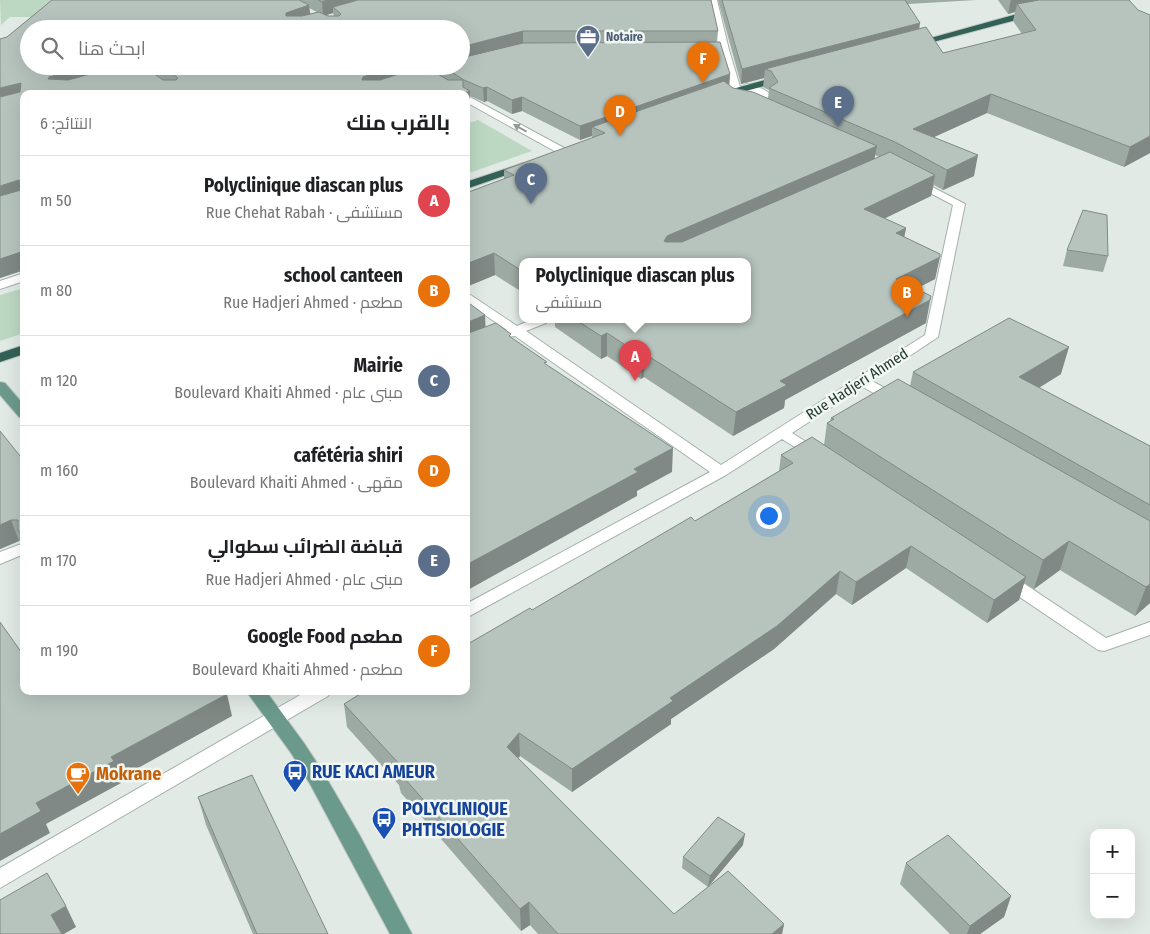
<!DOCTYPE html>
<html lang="ar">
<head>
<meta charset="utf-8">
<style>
	body { margin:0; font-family:"Fira Sans Condensed",Cairo,sans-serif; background:#f2f2f2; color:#202124; direction:rtl }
	.controls { position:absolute; right:15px; bottom:15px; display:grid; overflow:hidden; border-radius:10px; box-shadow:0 5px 20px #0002 }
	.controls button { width:45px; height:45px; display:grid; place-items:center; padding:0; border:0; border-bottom:1px solid #e0e0e0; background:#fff; color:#202124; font:25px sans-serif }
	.you { position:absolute; left:768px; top:515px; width:18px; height:18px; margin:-12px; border:4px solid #fff; border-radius:50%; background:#1a73e8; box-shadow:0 0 0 8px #1a73e833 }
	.badge { display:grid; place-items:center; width:32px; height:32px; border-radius:50%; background:#b45309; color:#fff; font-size:16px; font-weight:700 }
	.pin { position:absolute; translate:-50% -41px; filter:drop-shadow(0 1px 2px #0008) }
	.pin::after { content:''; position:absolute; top:26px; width:18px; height:15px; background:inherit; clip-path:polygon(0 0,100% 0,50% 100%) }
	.popup { position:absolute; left:519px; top:258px; width:232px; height:65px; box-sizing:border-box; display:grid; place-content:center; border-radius:10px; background:#fff; filter:drop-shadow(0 1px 4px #0005); font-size:16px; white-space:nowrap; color:#757577 }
	.popup b { font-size:19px; color:#202124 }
	.popup::after { content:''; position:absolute; left:50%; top:100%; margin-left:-10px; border:10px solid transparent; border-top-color:#fff }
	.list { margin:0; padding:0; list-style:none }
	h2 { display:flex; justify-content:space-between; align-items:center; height:65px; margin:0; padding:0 20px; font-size:21px }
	h2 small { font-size:16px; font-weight:400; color:#757577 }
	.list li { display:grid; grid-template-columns:32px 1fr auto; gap:15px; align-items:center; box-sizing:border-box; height:90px; padding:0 20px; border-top:1px solid #e0e0e0 }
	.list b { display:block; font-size:19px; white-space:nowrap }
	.list p { margin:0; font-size:16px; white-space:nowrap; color:#757577 }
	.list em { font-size:16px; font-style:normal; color:#757577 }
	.icon { flex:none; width:28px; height:28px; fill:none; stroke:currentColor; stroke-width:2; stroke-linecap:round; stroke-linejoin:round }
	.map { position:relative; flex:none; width:1150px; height:934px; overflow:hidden; direction:ltr }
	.search { position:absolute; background:#fff; box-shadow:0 5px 20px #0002; left:20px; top:20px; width:450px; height:55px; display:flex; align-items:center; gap:12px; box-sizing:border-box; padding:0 18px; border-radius:28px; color:#757577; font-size:19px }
	.panel { position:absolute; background:#fff; box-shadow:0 5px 20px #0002; left:20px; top:90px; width:450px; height:605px; border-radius:10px; direction:rtl }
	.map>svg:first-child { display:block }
	.green { fill:#bcd8c3 }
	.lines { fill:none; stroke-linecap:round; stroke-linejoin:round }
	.minor-casing { stroke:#a4b1ac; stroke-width:2 }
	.major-casing { stroke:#c1c7c6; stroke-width:2 }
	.highway-casing { stroke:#c1c7c6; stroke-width:2 }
	.minor { fill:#fff; fill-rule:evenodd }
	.major { fill:#6b9a8c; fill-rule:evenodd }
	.highway { fill:#336156; fill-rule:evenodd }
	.wall { fill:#9da9a3; fill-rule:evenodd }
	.shaded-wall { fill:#808985 }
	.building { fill:#b7c4be; stroke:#808985 }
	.oneway { fill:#919c98 }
	.labels { text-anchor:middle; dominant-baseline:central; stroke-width:5; stroke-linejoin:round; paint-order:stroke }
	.far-service-label { font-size:12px; font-weight:bold; fill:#4e5e75; stroke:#f1f7f3; text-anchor:start }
	.street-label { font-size:15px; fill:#233832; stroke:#f1f7f3 }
	.near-transit-label { font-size:18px; font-weight:bold; fill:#164399; stroke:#f1f7f3; text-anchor:start }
	.near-food-label { font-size:18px; font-weight:bold; fill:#c56008; stroke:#f1f7f3; text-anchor:start }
</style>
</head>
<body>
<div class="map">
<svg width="1150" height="934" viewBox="0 0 1150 934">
	<rect width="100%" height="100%" fill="#e1eae5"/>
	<path class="green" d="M 0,0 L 131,0 L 36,17 L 10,17 L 1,25 Z
		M 478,120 L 532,151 L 466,174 L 466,124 Z
		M 24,288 L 24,333 L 0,341 L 0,295 Z"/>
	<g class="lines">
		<defs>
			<path id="minor" d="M 709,0 L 717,0 L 729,50 L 741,90 L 739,92 L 733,92 L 731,90 L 719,50 Z
				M 149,66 L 165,66 L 128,78 L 123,75 Z
				M 747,84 L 763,89 L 772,95 L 774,100 L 769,105 L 752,108 L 752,104 L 763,101 L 764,98 C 757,94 748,92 742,87 Z
				M 466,95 L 566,149 L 567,151 L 562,154 L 558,153 L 466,102 Z
				M 915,178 L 965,204 L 938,337 L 872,381 L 901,397 L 903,400 L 901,403 L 891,403 L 863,387 L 792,433 L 822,452 L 824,455 L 822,458 L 812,458 L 782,439 L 726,475 L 466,618 L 466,604 L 710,472 L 515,336 L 504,337 L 502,334 L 507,330 L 466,302 L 466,292 L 517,326 L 531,320 L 547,320 L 546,323 L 526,331 L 721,465 L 925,335 L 953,205 L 911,183 L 910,181 Z
				M 24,273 L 24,281 L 0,289 L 0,281 Z
				M 24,543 L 24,554 L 0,564 L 0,552 Z
				M 1005,573 L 1011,575 L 1106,638 L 1150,622 L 1150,635 L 1104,651 L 1098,650 L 999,583 L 997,579 L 999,575 Z
				M 307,691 L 331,691 L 328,696 L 0,888 L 0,868 Z"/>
			<path id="major" d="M 0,382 L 5,383 L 24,405 L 24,418 L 19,417 L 0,395 Z
				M 246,691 L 266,691 L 304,743 L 323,772 L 359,834 L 412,934 L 390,934 L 310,784 L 291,753 Z"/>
			<path id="highway" d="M 1032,10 L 1036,13 L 1035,15 L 914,47 L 909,44 Z
				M 783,75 L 788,78 L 786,80 L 721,98 L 716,95 L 718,93 Z
				M 523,163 L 527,164 L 528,166 L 527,168 L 466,189 L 466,182 Z
				M 24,345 L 24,354 L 0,362 L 0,353 Z"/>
		</defs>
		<use href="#minor" class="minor-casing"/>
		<use href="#major" class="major-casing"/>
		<use href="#highway" class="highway-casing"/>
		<use href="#minor" class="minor"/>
		<use href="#major" class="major"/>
		<use href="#highway" class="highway"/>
	</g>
	<path class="wall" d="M 52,0 L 711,0 L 718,31 L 717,42 L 730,74 L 729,85 L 733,88 L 768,98 L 769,90 L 763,87 L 764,78 L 741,84 L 718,0 L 976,0 L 908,4 L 919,29 L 943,53 L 1022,34 L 1013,21 L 1015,12 L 1008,14 L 998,0 L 1129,0 L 1150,153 L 1124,167 L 987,113 L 934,137 L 974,176 L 943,190 L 934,185 L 931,196 L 884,218 L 906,228 L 904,237 L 940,254 L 935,279 L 916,289 L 926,323 L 785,400 L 784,408 L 733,436 L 644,377 L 641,379 L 607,356 L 601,359 L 555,327 L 555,320 L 748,320 L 522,262 L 522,292 L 495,275 L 466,287 L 466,193 L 504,179 L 504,170 L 592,138 L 592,136 L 580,140 L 522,111 L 512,114 L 487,101 L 484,102 L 470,96 L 470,107 L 466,108 L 466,94 L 24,94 L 24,270 L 0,278 L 7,37 ZM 309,8 L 317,12 L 310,14 ZM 333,13 L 334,16 L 328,16 L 326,15 ZM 29,29 L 461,29 L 461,66 L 419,66 L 420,67 L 413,69 L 413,66 L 152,66 L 153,73 L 163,80 ZM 438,68 L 439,75 L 431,70 ZM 875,155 L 879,157 L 875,159 Z
		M 1067,250 L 1108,256 L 1103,272 L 1063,266 Z
		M 913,372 L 1061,374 L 1039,388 L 1150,446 L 1150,603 L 1135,616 L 1060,570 L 1034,589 L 1024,583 L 1019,600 L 987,623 L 906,568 L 852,605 L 836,594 L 774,649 L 671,719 L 671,724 L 572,792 L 520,756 L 518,758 L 674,914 L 784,924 L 782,934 L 538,934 L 530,925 L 521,931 L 401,793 L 399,785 L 347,727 L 344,704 L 466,691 L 532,610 L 695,521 L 779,471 L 781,455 L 824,445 L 827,423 L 830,421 L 831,418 L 910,386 Z
		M 24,461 L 24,545 L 22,541 L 19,541 L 0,549 Z
		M 198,797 L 328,934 L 253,934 L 206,825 Z
		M 743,845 L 708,887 L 682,868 L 683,857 Z
		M 906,863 L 1011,896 L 1004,917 L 980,934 L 950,934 L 900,884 Z"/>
	<path class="shaded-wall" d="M 328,0 L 381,0 L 333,7 L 333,13 L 323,16 L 322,2 Z
		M 1011,0 L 1081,0 L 1017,4 L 1015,12 L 1008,14 Z
		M 309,5 L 311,20 L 286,16 L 286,13 Z
		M 920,23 L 918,38 L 765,69 L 764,78 L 741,84 L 742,69 Z
		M 523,31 L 523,46 L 461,62 L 461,47 Z
		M 87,66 L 143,66 L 53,92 L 48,79 L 49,77 Z
		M 393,66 L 413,66 L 414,75 L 364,92 L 362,80 L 363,77 Z
		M 427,66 L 438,66 L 438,68 L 427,71 Z
		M 730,74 L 729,88 L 592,127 L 592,136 L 580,140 L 580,126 Z
		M 21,83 L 24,94 L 0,104 L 0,88 Z
		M 487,87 L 487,101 L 484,102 L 483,88 Z
		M 470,91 L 470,107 L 466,108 L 466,94 L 461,94 Z
		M 991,94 L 987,113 L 910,148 L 913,129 Z
		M 522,97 L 522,111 L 512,114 L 512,100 Z
		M 1150,136 L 1150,153 L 1124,167 L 1130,147 Z
		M 877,146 L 873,166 L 666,257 L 664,241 L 667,236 Z
		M 978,155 L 974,176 L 943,190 L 947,170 Z
		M 935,175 L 931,196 L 861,230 L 864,209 Z
		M 19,180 L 23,197 L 0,204 L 0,186 Z
		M 906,228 L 902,249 L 896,233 Z
		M 24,251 L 24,270 L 0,278 L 0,259 Z
		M 494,253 L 495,275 L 466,287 L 466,264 Z
		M 940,257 L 935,279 L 892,301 L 896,279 Z
		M 931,296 L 926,323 L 785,400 L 784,408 L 733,436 L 736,412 L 780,381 Z
		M 485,315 L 486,337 L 466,346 L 466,323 Z
		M 607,333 L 607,356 L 601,359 L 601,336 Z
		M 1069,347 L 1061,374 L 1012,404 L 1019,377 Z
		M 645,354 L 644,377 L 641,379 L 642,356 Z
		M 673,448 L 672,472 L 637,491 L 637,496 L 466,591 L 466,565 L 634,469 Z
		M 11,520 L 19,541 L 0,549 L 0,525 Z
		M 1069,541 L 1060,570 L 1034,589 L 1043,560 Z
		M 911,546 L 906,568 L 852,605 L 856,582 Z
		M 840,571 L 836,594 L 774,649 L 671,719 L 671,724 L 572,792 L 572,769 L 670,698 Z
		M 1026,577 L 1019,600 L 987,623 L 994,600 Z
		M 1150,584 L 1150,603 L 1135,616 L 1146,587 Z
		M 227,694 L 232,716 L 120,778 L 121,783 L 46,824 L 50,833 L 0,861 L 0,834 L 36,803 L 111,757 Z
		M 519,733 L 520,756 L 508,770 L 507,747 Z
		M 745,834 L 743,845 L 708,887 L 710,876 Z
		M 1011,896 L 1004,917 L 980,934 L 967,934 L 970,926 Z
		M 529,902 L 530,925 L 521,931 L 520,909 Z
		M 66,906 L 76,927 L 64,934 L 59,934 L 51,915 Z
		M 784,924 L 782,934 L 772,934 Z"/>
	<path class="building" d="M 52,0 L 299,0 L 309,5 L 286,13 L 286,16 L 302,16 L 319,12 L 328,16 L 339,16 L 341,14 L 333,7 L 358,0 L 711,0 L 718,31 L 523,31 L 461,47 L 461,29 L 29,29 L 29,66 L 87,66 L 49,77 L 48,79 L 68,80 L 120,66 L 143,66 L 163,80 L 176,80 L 178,78 L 161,66 L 393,66 L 363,77 L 362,80 L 380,80 L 424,66 L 448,80 L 463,80 L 463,87 L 470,91 L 461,94 L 24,94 L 24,251 L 0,259 L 0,196 L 21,190 L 21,182 L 19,180 L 0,186 L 0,97 L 20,92 L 21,83 L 0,88 L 0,39 L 7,37 Z
		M 318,0 L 328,0 L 322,2 Z
		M 722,0 L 905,0 L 920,23 L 742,69 Z
		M 1039,0 L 1129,0 L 1138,10 L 1150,15 L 1150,136 L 1130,147 L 991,94 L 913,129 L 978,155 L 947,170 L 895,142 L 769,88 L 778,82 L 771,71 L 765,69 L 926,27 L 943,53 L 1036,30 L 1017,4 Z
		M 720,42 L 730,74 L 580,126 L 522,97 L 512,100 L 487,87 L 483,88 L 464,80 L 442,66 L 461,66 L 461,58 L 523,43 Z
		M 724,81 L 733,88 L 753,92 L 877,146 L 667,236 L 664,241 L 666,242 L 682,242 L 890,152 L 935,175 L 864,209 L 906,228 L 896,233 L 940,254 L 940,257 L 896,279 L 931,296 L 930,300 L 780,381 L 787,385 L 736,412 L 645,354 L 642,356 L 607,333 L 601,336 L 576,320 L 748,320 L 748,262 L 522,262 L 522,271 L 494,253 L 466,264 L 466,224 L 470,223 L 466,220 L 466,193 L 514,175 L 504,170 L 605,133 L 592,127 Z
		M 1083,210 L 1107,215 L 1108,256 L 1067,250 Z
		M 466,301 L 485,315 L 466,323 Z
		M 1009,318 L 1069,347 L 1019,377 L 1150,446 L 1150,505 L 913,372 Z
		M 496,323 L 511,334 L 509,336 L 547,362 L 544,363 L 673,448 L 634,469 L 638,472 L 466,565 L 466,334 Z
		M 898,379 L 1150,521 L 1150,584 L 1146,587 L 1069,541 L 1043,560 L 827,423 L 834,419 L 831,418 Z
		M 0,431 L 24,461 L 24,537 L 18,530 L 18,520 L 11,520 L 0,525 Z
		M 812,437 L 1026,577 L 994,600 L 911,546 L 856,582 L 840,571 L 777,626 L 670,698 L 673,701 L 572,769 L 519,733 L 507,747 L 674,914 L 728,871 L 784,924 L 772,934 L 558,934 L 529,902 L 520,909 L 397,770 L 402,767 L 344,704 L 365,691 L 466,691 L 466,645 L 530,608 L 532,610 L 691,517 L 695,521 L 793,463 L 781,455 Z
		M 0,622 L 24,656 L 24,691 L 224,691 L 227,694 L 111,757 L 114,761 L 36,803 L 41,811 L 0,834 Z
		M 252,775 L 328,934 L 257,934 L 198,797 Z
		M 718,817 L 745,834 L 710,876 L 683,857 Z
		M 948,835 L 1011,896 L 970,926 L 906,863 Z
		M 47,873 L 66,906 L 51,915 L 62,934 L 0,934 L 0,900 Z"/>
	<defs><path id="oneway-solid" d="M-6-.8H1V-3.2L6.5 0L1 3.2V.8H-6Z" transform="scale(1.25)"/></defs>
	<use class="oneway" href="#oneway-solid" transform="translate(520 128) rotate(-151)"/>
	<defs>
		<symbol id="office-pin" viewBox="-11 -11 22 30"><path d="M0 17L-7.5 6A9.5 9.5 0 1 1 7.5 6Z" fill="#5c6f8a" stroke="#f1f7f3"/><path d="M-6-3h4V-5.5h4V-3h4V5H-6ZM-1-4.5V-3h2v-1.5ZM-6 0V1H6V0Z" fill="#fff"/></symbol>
		<symbol id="bus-pin" viewBox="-11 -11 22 30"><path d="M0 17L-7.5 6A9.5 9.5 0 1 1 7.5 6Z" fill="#1a4fb4" stroke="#f1f7f3"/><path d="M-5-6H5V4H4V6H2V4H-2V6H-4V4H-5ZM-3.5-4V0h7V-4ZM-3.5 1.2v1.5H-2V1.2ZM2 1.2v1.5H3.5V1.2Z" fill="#fff"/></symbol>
		<symbol id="cafe-pin" viewBox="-11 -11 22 30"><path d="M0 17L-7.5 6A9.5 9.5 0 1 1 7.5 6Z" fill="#e8710a" stroke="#f1f7f3"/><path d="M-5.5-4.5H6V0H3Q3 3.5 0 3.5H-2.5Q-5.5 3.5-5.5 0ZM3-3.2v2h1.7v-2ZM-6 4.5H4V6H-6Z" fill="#fff"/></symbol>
	</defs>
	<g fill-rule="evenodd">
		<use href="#office-pin" x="574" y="23" width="28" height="38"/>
		<use href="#bus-pin" x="281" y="758" width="28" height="38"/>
		<use href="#cafe-pin" x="64" y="760" width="28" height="38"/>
		<use href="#bus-pin" x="370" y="805" width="28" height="38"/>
	</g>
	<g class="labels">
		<g class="far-service-label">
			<text x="606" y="37">Notaire</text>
		</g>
		<g class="street-label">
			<text transform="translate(857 384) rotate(-33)">Rue Hadjeri Ahmed</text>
		</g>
		<g class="near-transit-label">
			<text x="312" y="772">RUE KACI AMEUR</text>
			<text x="402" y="809">POLYCLINIQUE<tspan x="402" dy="21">PHTISIOLOGIE</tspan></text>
		</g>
		<g class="near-food-label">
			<text x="96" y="774">Mokrane</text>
		</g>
	</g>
</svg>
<div class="controls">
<button>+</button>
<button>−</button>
</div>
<div class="you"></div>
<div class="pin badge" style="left:635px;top:381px;background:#e0444e">A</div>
<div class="popup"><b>Polyclinique diascan plus</b>مستشفى</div>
<div class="pin badge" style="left:907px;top:317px;background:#e8710a">B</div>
<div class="pin badge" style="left:531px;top:204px;background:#5c6f8a">C</div>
<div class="pin badge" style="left:620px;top:136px;background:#e8710a">D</div>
<div class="pin badge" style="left:838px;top:127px;background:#5c6f8a">E</div>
<div class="pin badge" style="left:703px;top:83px;background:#e8710a">F</div>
<div class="search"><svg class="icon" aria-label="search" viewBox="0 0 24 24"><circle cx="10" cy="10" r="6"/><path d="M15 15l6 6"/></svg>ابحث هنا</div>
<section class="panel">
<h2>بالقرب منك<small>النتائج: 6</small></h2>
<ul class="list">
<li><span class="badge" style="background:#e0444e">A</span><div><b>Polyclinique diascan plus</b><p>مستشفى · Rue Chehat Rabah</p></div><em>50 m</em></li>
<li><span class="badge" style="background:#e8710a">B</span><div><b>school canteen</b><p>مطعم · Rue Hadjeri Ahmed</p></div><em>80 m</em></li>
<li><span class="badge" style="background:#5c6f8a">C</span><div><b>Mairie</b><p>مبنى عام · Boulevard Khaiti Ahmed</p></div><em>120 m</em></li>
<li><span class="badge" style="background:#e8710a">D</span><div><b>cafétéria shiri</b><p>مقهى · Boulevard Khaiti Ahmed</p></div><em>160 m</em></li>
<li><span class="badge" style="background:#5c6f8a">E</span><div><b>قباضة الضرائب سطوالي</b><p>مبنى عام · Rue Hadjeri Ahmed</p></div><em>170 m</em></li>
<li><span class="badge" style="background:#e8710a">F</span><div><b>مطعم Google Food</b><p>مطعم · Boulevard Khaiti Ahmed</p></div><em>190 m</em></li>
</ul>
</section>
</div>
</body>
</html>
